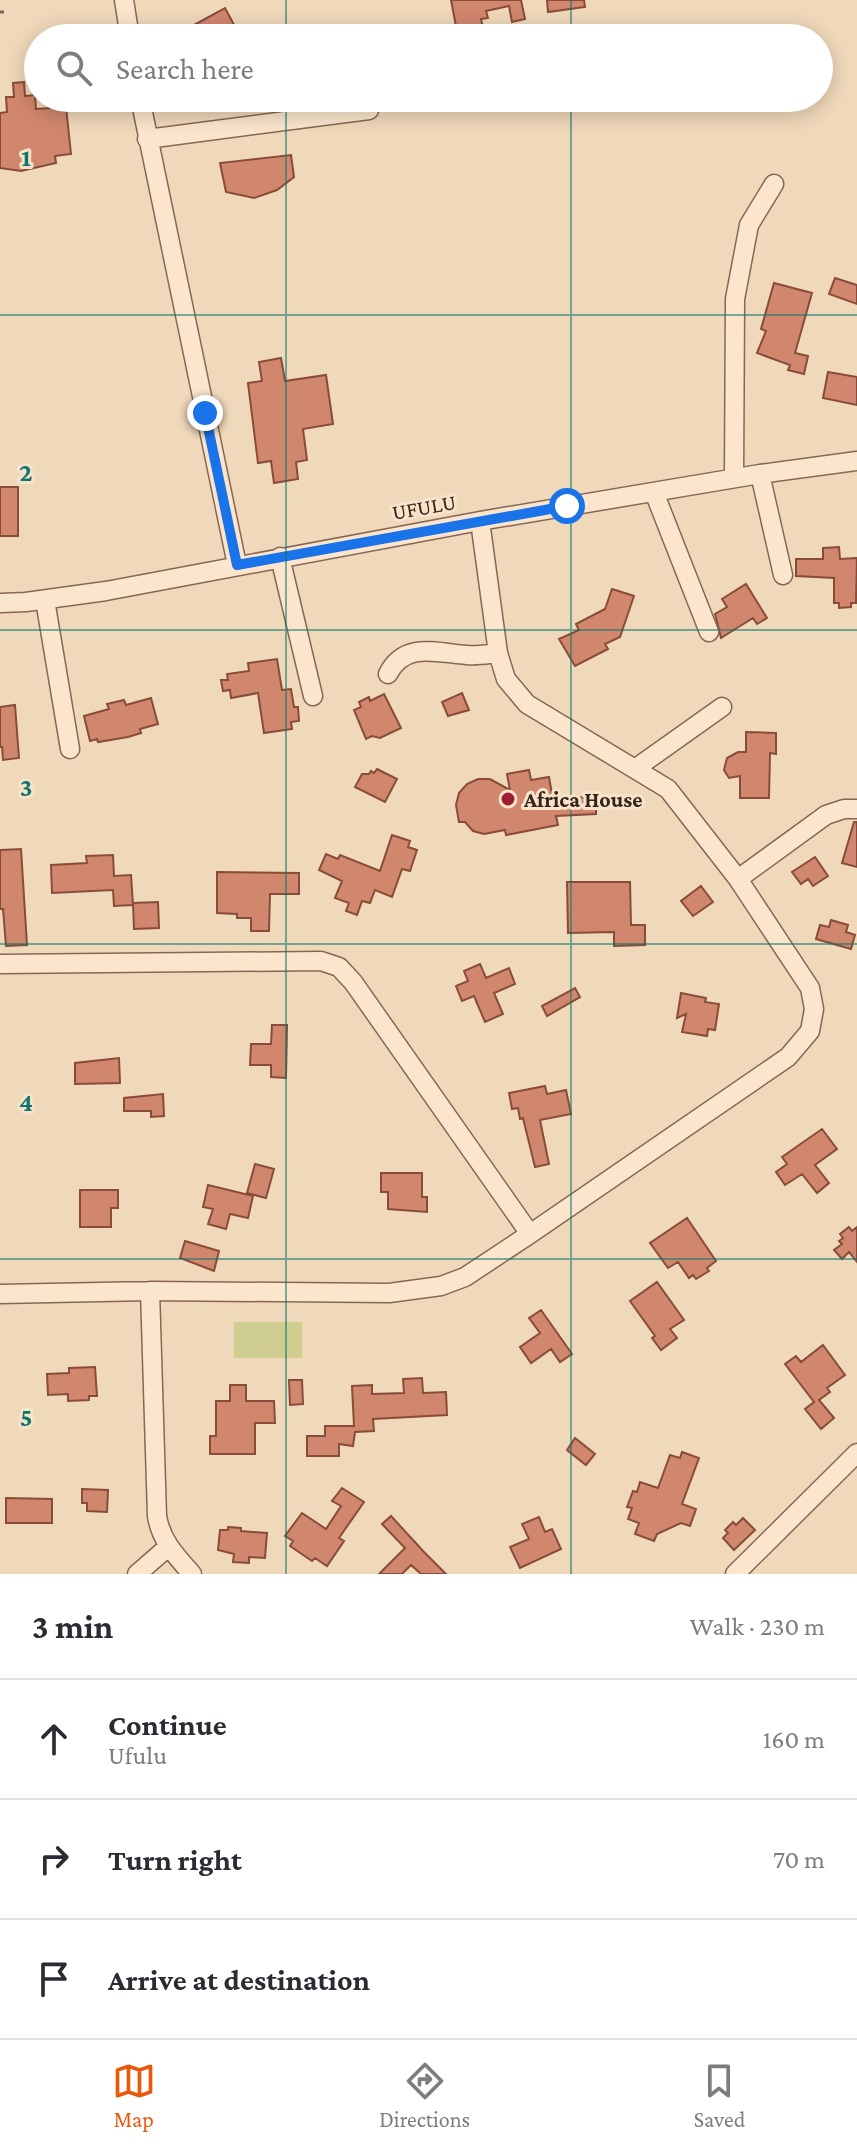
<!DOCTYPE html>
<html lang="en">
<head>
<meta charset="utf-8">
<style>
	body { margin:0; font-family:"Crimson Pro",serif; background:#f2f2f3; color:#2b2b33 }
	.stop { position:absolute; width:24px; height:24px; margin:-18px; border:6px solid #1a73e8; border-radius:50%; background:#fff }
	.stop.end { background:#1a73e8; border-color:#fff; box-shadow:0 2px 8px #0008 }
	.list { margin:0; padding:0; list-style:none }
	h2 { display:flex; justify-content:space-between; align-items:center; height:104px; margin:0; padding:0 32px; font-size:34px }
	h2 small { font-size:26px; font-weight:400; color:#7c7c81 }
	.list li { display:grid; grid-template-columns:52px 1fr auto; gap:24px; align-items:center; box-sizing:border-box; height:120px; padding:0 32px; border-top:2px solid #e1e1e2 }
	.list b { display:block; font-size:30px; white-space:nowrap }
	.list p { margin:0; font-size:26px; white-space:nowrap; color:#7c7c81 }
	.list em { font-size:26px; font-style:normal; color:#7c7c81 }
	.icon { flex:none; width:44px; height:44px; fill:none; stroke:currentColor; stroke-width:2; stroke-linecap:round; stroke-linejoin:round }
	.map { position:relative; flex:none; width:857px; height:1574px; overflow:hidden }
	.search { position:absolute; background:#fff; box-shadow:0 4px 20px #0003; left:24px; right:24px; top:24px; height:88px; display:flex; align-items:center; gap:20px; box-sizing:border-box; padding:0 28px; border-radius:44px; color:#7c7c81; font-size:30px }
	.sheet { height:464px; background:#fff }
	nav { display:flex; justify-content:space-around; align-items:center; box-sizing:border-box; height:112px; border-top:2px solid #e1e1e2; background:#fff; font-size:22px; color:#7c7c81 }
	nav a { display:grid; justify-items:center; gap:4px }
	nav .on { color:#ea580c }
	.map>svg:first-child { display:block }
	.green { fill:#cecc8e }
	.building { fill:#d1876d; stroke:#884c38; stroke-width:2 }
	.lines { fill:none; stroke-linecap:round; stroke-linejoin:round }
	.minor-casing { stroke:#876754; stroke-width:21 }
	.path { stroke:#876754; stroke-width:3; stroke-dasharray:6 4; stroke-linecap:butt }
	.minor { stroke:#fbe6cd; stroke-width:18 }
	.route { stroke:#1a73e8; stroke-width:10 }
	.grid { fill:none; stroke:#0f766e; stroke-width:2; stroke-opacity:0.55 }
	.poi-dot { fill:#9a2034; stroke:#f7e3ca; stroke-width:3 }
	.labels { text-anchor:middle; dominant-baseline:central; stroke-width:6; stroke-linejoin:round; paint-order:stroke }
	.street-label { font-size:22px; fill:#35231a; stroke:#f7e3ca }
	.poi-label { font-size:22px; font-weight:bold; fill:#35231a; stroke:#f7e3ca; text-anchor:start }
	.grid-label { font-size:26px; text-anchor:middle; font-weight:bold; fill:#0f766e; stroke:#f7e3ca; stroke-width:6; stroke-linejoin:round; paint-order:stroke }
</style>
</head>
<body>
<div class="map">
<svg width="857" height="1574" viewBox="0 0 857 1574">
	<rect width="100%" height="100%" fill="#f0d8ba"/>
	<path class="green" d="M 234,1322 L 302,1322 L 302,1358 L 234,1358 Z"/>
	<path class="building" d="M 451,0 L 521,0 L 525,19 L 512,22 L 509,6 L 486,11 L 488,18 L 481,19 L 484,32 L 458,37 Z
		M 547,0 L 584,0 L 585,7 L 548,12 Z
		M 225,8 L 241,38 L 201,38 L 194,25 Z
		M 24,82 L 25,96 L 35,95 L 36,109 L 66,107 L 71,154 L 55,156 L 56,163 L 21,171 L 0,168 L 0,113 L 7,112 L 6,97 L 14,97 L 13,83 Z
		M 291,155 L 294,177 L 277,190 L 254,198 L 226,192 L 220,163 Z
		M 835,278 L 857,285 L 857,304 L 829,294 Z
		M 774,283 L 812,293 L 795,353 L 808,356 L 804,374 L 788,370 L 790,365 L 757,353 L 766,331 L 761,329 Z
		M 281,358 L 285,381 L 326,375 L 333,424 L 303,429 L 307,460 L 296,462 L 298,479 L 274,483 L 271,461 L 258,463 L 248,383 L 262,381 L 259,362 Z
		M 828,372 L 857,377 L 857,405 L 823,398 Z
		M 0,487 L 18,487 L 18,536 L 0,536 Z
		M 839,547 L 840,559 L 857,558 L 856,603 L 851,603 L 851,607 L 839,608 L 839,603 L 834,603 L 834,578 L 796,576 L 796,559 L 823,559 L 823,548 Z
		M 746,584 L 767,618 L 757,624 L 753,618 L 721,638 L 715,614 L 727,607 L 722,599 Z
		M 612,589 L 634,596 L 620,637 L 605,644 L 608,649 L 575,666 L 559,639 L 579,630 L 576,624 L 605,609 Z
		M 277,659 L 282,690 L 291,689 L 294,707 L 298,707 L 299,721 L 291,722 L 292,729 L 264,733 L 258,693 L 231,698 L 230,690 L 223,691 L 221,680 L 228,680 L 227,674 L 249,671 L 248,663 Z
		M 462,693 L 469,710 L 448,716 L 442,702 Z
		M 384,694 L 401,728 L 380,738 L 372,736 L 366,739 L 354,710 L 361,707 L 359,702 L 369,697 L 370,701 Z
		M 151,698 L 158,724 L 140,729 L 141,733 L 128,737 L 98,742 L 97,739 L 90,741 L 84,716 L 109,709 L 107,704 L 124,700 L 126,705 Z
		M 15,705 L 19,758 L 3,760 L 2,747 L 0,747 L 0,707 Z
		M 746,732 L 776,733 L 776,754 L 770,753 L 769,798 L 740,798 L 740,776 L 729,778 L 724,770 L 727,758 L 738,752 L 746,752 Z
		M 377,769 L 397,779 L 385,802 L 355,787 L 362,774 L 369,774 L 371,771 L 374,773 Z
		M 529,770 L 531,780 L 549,777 L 552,794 L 558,793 L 559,798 L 596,797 L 596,814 L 556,816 L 558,825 L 506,835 L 505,830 L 484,834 L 473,831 L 465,822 L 459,822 L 456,805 L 459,793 L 467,784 L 478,779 L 490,779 L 510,790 L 507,774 Z
		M 854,822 L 857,822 L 857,867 L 842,863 Z
		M 392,835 L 410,841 L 408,847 L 417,850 L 410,871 L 402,869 L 392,897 L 375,890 L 370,903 L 362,901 L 357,915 L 346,911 L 349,903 L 335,898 L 342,881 L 319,870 L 326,854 L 338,859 L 340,855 L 380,871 Z
		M 21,849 L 27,945 L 6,946 L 3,909 L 0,909 L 0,850 Z
		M 113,855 L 114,876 L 131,875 L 133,905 L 114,906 L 113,890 L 52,893 L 51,865 L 87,863 L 86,856 Z
		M 815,857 L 828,876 L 813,886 L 808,879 L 801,884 L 792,872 Z
		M 217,872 L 299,873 L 299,894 L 270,894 L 269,931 L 251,931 L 251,918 L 237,918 L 237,914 L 217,913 Z
		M 567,882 L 630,882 L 631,925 L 645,925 L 645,945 L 614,946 L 614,932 L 568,933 Z
		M 701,886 L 713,902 L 693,916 L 681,901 Z
		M 158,902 L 159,928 L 134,929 L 133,903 Z
		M 831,920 L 848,925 L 846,932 L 855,935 L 851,949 L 816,939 L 820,925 L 829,927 Z
		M 480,964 L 486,978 L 509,968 L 515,984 L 494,993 L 503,1014 L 485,1022 L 474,996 L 462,1001 L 456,986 L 468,981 L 464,971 Z
		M 575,988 L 580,997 L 547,1016 L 542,1006 Z
		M 681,993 L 706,998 L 705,1002 L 719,1004 L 715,1030 L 708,1029 L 707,1036 L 682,1032 L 686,1014 L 677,1018 Z
		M 272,1025 L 287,1025 L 286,1078 L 271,1077 L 271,1065 L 250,1065 L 251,1044 L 271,1044 Z
		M 119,1058 L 120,1083 L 75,1084 L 75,1063 Z
		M 545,1086 L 547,1094 L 566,1090 L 571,1114 L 540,1120 L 549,1164 L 535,1167 L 523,1118 L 520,1119 L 518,1108 L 512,1109 L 509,1093 Z
		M 163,1094 L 164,1116 L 151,1117 L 151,1111 L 124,1111 L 124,1098 Z
		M 822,1129 L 837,1149 L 815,1165 L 829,1183 L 817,1193 L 802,1174 L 785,1185 L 776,1172 L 787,1164 L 782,1157 Z
		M 255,1164 L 274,1169 L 266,1198 L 247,1193 Z
		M 381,1173 L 422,1173 L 422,1197 L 427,1197 L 427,1212 L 388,1209 L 388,1192 L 381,1192 Z
		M 208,1185 L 253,1196 L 248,1218 L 230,1214 L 226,1229 L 208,1224 L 213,1209 L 203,1207 Z
		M 80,1190 L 118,1190 L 118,1208 L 111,1208 L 111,1227 L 80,1227 Z
		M 687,1218 L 716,1261 L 707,1268 L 709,1271 L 696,1279 L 693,1275 L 689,1278 L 678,1262 L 668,1268 L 650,1243 Z
		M 849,1227 L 852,1231 L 857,1227 L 857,1262 L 849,1252 L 842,1259 L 834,1250 L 842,1244 L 839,1241 L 843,1238 L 840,1234 Z
		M 185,1241 L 219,1251 L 214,1271 L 180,1258 Z
		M 657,1282 L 684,1320 L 670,1329 L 677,1338 L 661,1350 L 652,1338 L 655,1336 L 630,1301 Z
		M 541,1310 L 572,1354 L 560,1362 L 551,1349 L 531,1363 L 520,1347 L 540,1333 L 529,1318 Z
		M 823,1345 L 845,1375 L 827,1388 L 830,1392 L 819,1400 L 834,1418 L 821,1429 L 805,1409 L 814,1402 L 785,1364 L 796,1356 L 801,1362 Z
		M 95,1367 L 97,1396 L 89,1396 L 89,1400 L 68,1401 L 68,1394 L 48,1395 L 47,1374 L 69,1373 L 69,1368 Z
		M 422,1378 L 423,1393 L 446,1392 L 447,1415 L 373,1419 L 374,1431 L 355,1432 L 353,1446 L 339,1444 L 339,1456 L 307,1456 L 307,1436 L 325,1436 L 325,1426 L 354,1426 L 352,1386 L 372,1385 L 372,1394 L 404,1393 L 403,1379 Z
		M 289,1380 L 302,1380 L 303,1404 L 290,1405 Z
		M 230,1385 L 246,1385 L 246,1401 L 274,1401 L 275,1423 L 255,1423 L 255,1454 L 210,1454 L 210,1436 L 216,1436 L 216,1401 L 230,1401 Z
		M 575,1438 L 595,1454 L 586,1465 L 567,1450 Z
		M 682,1452 L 699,1458 L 682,1504 L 696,1509 L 690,1526 L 681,1523 L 657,1534 L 654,1541 L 635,1534 L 639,1523 L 628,1519 L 632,1508 L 627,1507 L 633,1491 L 637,1492 L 640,1482 L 658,1488 L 670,1455 L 680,1458 Z
		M 342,1488 L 364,1502 L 339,1538 L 344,1541 L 327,1566 L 315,1558 L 312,1561 L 290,1546 L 293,1541 L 285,1536 L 302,1513 L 326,1529 L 341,1506 L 332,1501 Z
		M 82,1489 L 108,1490 L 107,1512 L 87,1511 L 87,1503 L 82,1503 Z
		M 6,1498 L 52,1499 L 52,1523 L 6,1523 Z
		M 391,1516 L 424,1552 L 446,1574 L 421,1574 L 411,1565 L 402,1574 L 379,1574 L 405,1548 L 382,1524 Z
		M 539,1517 L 545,1532 L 552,1529 L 561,1549 L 520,1568 L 510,1547 L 529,1539 L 522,1524 Z
		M 743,1518 L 755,1530 L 734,1550 L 723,1538 L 728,1533 L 725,1530 L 733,1522 L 736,1525 Z
		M 228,1527 L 241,1528 L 241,1531 L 267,1533 L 265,1558 L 249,1557 L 249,1563 L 233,1562 L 234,1554 L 218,1550 L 220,1530 L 228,1530 Z"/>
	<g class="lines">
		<defs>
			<path id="minor" d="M 124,0 L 130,38
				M 140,98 L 237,565
				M 147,139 L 369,110
				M 760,474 L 783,575
				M 734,478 L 735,299 L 749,225 L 774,184
				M 654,492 L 709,632
				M 280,557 L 313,696
				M 45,600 L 70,749
				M 0,603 L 26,602 L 106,591 L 480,521 L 760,474 L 857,461
				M 388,674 C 405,641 436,653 467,655 C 477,656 488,654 498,653
				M 636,768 L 722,707
				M 738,879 L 826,815 L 844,809 L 857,809
				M 0,964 L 321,961 L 339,967 L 353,982 L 530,1234
				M 150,1291 L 157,1516 C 161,1541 176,1556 192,1574
				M 0,1294 L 150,1291 L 389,1293 L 441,1286 L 465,1277 L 530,1234 L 788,1057 L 810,1031 L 814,1009 L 810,988 L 738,879 L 668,789 L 527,704 L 506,679 L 498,653 L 480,521
				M 137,1574 L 168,1547
				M 735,1574 L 857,1453"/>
		</defs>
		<use href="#minor" class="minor-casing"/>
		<path class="path" d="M 0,12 L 4,12"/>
		<use href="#minor" class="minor"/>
	</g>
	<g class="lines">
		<path class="route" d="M 205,413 L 237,565 L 567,506"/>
	</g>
	<path class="grid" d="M 286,0 L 286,38M 571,0 L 571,38M 286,98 L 286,1574M 571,98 L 571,1574M 0,315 L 857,315M 0,630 L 857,630M 0,944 L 857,944M 0,1259 L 857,1259"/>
	<circle class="poi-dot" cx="508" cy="799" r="8"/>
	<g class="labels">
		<g class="street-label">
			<text transform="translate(424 507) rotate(-10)">UFULU</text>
		</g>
		<g class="poi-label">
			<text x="524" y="799">Africa House</text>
		</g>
	</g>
	<g class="grid-label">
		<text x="26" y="166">1</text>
		<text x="26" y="481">2</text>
		<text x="26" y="796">3</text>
		<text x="26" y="1111">4</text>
		<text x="26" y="1426">5</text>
	</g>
</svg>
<div class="stop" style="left:567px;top:506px"></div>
<div class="stop end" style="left:205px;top:413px"></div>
<div class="search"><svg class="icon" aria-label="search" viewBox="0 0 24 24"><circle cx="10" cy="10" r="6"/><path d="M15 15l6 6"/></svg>Search here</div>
</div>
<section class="sheet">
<h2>3 min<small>Walk · 230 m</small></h2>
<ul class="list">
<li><svg class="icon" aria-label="ahead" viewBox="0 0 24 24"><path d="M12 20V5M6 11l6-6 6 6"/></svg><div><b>Continue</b><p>Ufulu</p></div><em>160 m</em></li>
<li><svg class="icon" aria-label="right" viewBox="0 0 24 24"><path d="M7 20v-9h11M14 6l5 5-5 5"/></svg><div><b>Turn right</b></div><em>70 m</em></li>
<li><svg class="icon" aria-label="arrive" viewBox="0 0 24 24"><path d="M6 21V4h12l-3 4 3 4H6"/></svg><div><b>Arrive at destination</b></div></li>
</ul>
</section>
<nav>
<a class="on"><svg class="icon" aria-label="map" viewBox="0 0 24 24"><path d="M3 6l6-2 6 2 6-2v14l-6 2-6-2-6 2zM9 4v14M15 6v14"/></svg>Map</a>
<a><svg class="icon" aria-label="directions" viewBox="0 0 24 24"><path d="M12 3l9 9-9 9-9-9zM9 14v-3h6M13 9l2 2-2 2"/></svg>Directions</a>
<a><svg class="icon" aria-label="saved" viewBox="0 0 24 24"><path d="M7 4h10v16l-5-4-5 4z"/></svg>Saved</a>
</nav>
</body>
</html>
